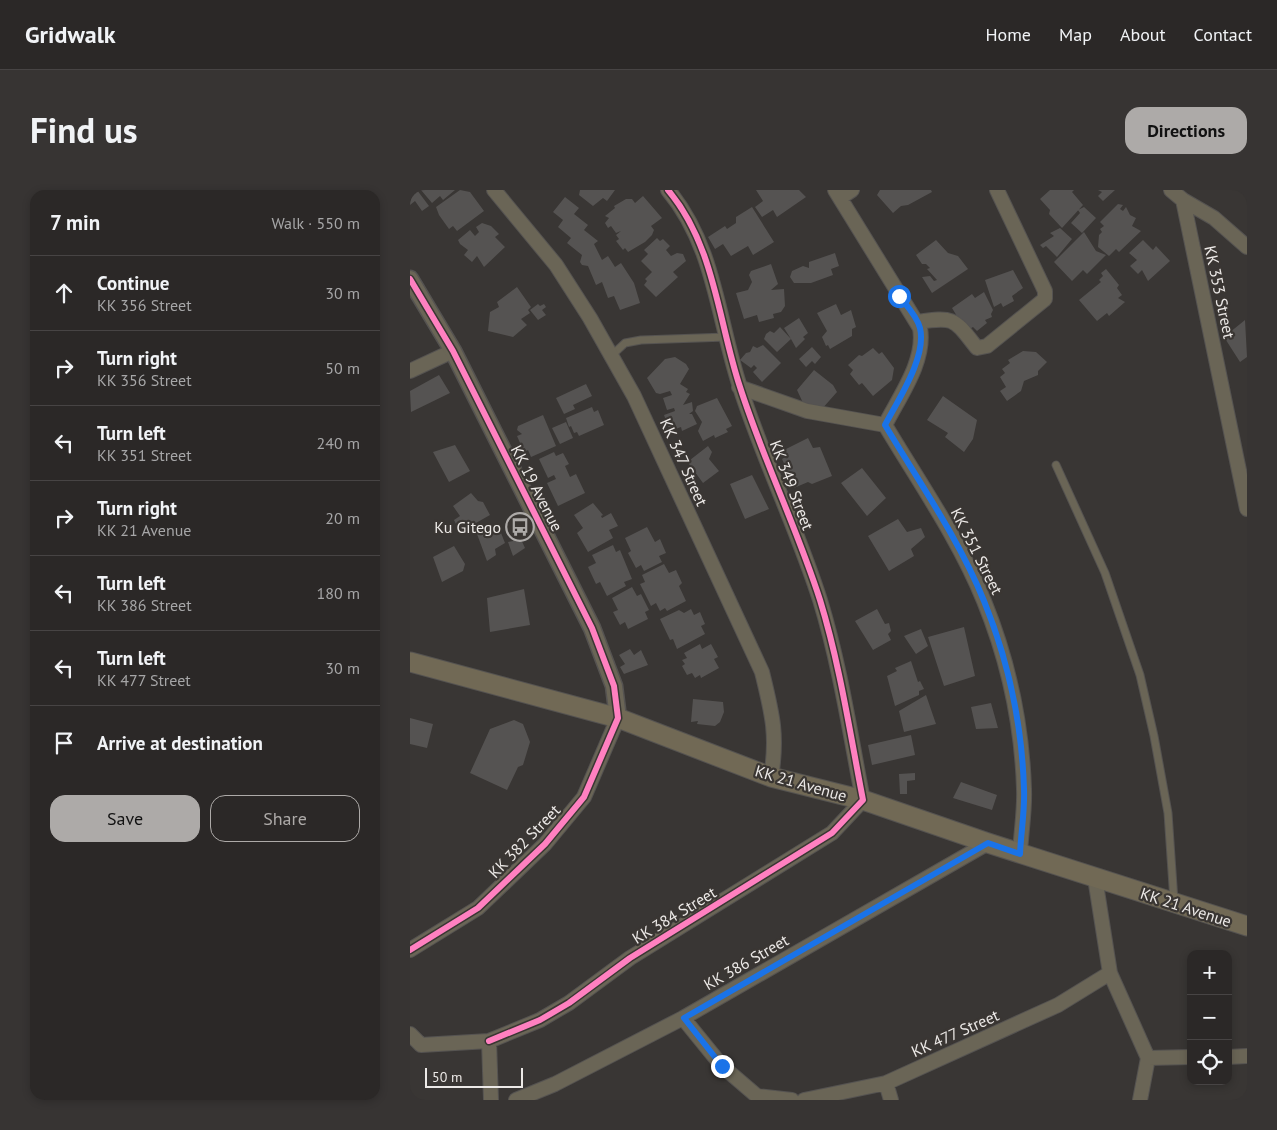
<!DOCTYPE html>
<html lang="en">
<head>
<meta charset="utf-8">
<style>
	body { margin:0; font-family:"PT Sans",sans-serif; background:#373433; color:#f1f3f6 }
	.controls { position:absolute; right:15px; bottom:15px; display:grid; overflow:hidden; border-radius:10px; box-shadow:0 2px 8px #0003 }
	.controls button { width:45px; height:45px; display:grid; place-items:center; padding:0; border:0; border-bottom:1px solid #474444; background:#2b2827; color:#f1f3f6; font:25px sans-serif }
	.scale { position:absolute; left:15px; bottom:12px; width:98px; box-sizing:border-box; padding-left:5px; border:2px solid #ece9e7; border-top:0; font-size:14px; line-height:18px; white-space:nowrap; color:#ece9e7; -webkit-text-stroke:4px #3a3633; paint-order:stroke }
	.stop { position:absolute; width:15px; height:15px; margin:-11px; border:4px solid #1a73e8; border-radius:50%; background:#fff }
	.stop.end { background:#1a73e8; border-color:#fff; box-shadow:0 1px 5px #0008 }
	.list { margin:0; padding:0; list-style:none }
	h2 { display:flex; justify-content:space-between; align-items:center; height:65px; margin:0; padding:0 20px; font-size:21px }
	h2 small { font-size:16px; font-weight:400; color:#a6a6a7 }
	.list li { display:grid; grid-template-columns:32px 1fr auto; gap:15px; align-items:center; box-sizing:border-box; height:75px; padding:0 20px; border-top:1px solid #474444 }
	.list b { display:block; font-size:19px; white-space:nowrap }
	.list p { margin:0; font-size:16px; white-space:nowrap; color:#a6a6a7 }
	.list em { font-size:16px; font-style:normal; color:#a6a6a7 }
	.actions { display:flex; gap:10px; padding:15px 20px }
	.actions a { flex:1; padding:11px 0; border:1px solid #adaaa8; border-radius:15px; text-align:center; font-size:18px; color:#adaaa8 }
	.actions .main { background:#adaaa8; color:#111 }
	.icon { flex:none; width:28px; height:28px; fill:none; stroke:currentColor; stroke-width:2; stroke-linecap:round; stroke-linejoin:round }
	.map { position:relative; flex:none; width:837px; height:910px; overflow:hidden; border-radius:15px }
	header { display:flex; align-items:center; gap:30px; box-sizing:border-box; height:70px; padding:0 25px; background:#2b2827; border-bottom:1px solid #474444 }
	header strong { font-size:24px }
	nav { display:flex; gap:28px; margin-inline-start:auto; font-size:18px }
	.intro { display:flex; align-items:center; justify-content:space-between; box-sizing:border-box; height:120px; padding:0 30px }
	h1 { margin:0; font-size:35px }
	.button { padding:12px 22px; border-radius:15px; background:#adaaa8; color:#111; font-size:18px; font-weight:700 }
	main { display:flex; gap:30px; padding:0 30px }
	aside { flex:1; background:#2b2827; border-radius:15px; box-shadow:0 2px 8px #0003 }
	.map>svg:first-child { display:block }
	.building { fill:#555352 }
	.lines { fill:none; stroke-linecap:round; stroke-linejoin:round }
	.service-casing { stroke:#555351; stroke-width:9 }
	.minor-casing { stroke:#555351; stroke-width:16 }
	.tertiary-casing { stroke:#555351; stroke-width:19 }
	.secondary-casing { stroke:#555351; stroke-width:21 }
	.service { stroke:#6a6556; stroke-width:7 }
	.minor { stroke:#6a6556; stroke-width:14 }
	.tertiary { stroke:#6a6556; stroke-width:16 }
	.secondary { stroke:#716955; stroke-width:19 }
	.cycleway-casing { stroke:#3a3633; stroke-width:9 }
	.cycleway { stroke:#ff80c0; stroke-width:6 }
	.route { stroke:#1a73e8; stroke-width:6 }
	.labels { text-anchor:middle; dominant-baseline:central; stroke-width:4.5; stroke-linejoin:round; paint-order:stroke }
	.street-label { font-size:16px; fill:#ece9e7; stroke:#3a3633 }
	.poi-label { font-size:16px; fill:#ece9e7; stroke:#3a3633; text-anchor:end }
</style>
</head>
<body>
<header>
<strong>Gridwalk</strong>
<nav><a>Home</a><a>Map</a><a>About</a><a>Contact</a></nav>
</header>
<div class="intro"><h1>Find us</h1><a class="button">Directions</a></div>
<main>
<aside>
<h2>7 min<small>Walk · 550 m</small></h2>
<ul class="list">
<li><svg class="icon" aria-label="ahead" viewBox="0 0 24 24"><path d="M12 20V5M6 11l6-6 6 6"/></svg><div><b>Continue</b><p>KK 356 Street</p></div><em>30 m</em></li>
<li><svg class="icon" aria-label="right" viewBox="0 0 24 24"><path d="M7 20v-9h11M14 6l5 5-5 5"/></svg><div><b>Turn right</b><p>KK 356 Street</p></div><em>50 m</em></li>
<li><svg class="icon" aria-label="left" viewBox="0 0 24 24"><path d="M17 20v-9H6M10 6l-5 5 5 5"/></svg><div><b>Turn left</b><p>KK 351 Street</p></div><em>240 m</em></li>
<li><svg class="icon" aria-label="right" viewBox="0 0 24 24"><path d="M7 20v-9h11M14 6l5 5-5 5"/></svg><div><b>Turn right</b><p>KK 21 Avenue</p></div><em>20 m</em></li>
<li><svg class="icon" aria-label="left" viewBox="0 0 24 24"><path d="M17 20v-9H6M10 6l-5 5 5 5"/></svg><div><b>Turn left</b><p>KK 386 Street</p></div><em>180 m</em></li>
<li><svg class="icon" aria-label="left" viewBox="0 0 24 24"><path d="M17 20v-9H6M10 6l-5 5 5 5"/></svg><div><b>Turn left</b><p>KK 477 Street</p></div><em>30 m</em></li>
<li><svg class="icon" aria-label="arrive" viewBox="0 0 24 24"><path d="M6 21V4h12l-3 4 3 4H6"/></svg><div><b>Arrive at destination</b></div></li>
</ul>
<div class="actions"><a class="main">Save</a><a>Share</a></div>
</aside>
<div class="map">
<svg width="837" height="910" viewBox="0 0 837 910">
	<rect width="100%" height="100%" fill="#393634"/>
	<path class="building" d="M 0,0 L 7,0 L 19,16 L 12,21 L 5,11 L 0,15 Z
		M 11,0 L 45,0 L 33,10 L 30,6 L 22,13 Z
		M 50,0 L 60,2 L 74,21 L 47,41 L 43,36 L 39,39 L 29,25 L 26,17 Z
		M 170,0 L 205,0 L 197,11 L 193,8 L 183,16 L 169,5 Z
		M 346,0 L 389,0 L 396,7 L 367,27 L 363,20 L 352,27 L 345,17 L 353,11 Z
		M 470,0 L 521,0 L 522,2 L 498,15 L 491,16 L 483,23 L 467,5 Z
		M 640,0 L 664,0 L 662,2 L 673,15 L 652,38 L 639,24 L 640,20 L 630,9 Z
		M 688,0 L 705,0 L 693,11 L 688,6 L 692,2 Z
		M 233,6 L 252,28 L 241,36 L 244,40 L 242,45 L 235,52 L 218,62 L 215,58 L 213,60 L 206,51 L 209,49 L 206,45 L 211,41 L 206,43 L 201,36 L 198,38 L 195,33 L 199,28 L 195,26 L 205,18 L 204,16 L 216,9 L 222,9 L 225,13 Z
		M 155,7 L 169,18 L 164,24 L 178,35 L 174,40 L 188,51 L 184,54 L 192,70 L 198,66 L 205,77 L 211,73 L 224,93 L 230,113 L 210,120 L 204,106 L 198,108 L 192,92 L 186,95 L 178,76 L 172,75 L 170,72 L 172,65 L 157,53 L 161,48 L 148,37 L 153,30 L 143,22 Z
		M 708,14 L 713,15 L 710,19 L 713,21 L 716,17 L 720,25 L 726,28 L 722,36 L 731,41 L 709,62 L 706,59 L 699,66 L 688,57 L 689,45 L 692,42 L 690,39 L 694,36 L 690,32 Z
		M 342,17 L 364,52 L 343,65 L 338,56 L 321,66 L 313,54 L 305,59 L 298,47 L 315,36 L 317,39 L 326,33 L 326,27 Z
		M 674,17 L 686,28 L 672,43 L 661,33 L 670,23 L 668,20 Z
		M 72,33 L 81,36 L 89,44 L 85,47 L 95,57 L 74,77 L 67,66 L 62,72 L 54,65 L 58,60 L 50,54 L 48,50 L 60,40 L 65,46 L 69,42 L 66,37 Z
		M 650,38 L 662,49 L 647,67 L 636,56 L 633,58 L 630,55 L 644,46 L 640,43 Z
		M 674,42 L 686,61 L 696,65 L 677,84 L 673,80 L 662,91 L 644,72 Z
		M 247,48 L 250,51 L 253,49 L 260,56 L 256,60 L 261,66 L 267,63 L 273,64 L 276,71 L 263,82 L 268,87 L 246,107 L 234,95 L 237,91 L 235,89 L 242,82 L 231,71 L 238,64 L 234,60 Z
		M 526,50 L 538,63 L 548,66 L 558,79 L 522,103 L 512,87 L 520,86 L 524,91 L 527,90 L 517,79 L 520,78 L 516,74 L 512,74 L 506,65 Z
		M 733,50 L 743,60 L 746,56 L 760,71 L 738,91 L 732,80 L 728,84 L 720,76 L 727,70 L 719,63 Z
		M 425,63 L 429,76 L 421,79 L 423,85 L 401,93 L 384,93 L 380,87 L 382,81 L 393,76 L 399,78 L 399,72 Z
		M 361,74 L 368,94 L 361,100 L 374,99 L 375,116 L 371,122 L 363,124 L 364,128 L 349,132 L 347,125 L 334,129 L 326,103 L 338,100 L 342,92 L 339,85 L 341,81 Z
		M 696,79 L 709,95 L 707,98 L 712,105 L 708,108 L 715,112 L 699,126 L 697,123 L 687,131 L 669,110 L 691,92 L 689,90 L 693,86 L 691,83 Z
		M 603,80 L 613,98 L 602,106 L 604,111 L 593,117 L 591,113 L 584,117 L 575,90 Z
		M 107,97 L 121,117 L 118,120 L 120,123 L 111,129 L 117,135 L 103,147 L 78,141 L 80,122 L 89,117 L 87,112 Z
		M 574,102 L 583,120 L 581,124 L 582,127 L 575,130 L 577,133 L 567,141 L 563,137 L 556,141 L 542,118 L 562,104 L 565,108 Z
		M 128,114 L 130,116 L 134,114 L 136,117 L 132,120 L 136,125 L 128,130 L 120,120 Z
		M 426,114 L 431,125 L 441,120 L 446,137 L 442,139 L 442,146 L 420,159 L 418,155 L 416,156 L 412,147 L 417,141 L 407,123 Z
		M 389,128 L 398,143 L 393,147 L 395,149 L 386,158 L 381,149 L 367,162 L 354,149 L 356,144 L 360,141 L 364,143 L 370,137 L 381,149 L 374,138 Z
		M 835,130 L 837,167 L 830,172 L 814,147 Z
		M 353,155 L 371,173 L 352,192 L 343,182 L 347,178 L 344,175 L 341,178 L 330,170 L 336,163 L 340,162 L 343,156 L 347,158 Z
		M 402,157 L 411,167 L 405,174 L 402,171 L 396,177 L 389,169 Z
		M 463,158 L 469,164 L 472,162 L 484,178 L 482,190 L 463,206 L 452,193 L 449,195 L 440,184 L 443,180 L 438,175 L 449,165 L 452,166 Z
		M 613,161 L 626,162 L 637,172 L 628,181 L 628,185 L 614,191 L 611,201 L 597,211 L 590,201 L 596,197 L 590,187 L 595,183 L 592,179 L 600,173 L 598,170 Z
		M 265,167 L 276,174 L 279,179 L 270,194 L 278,199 L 276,202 L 280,204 L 273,215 L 282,212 L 283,221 L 279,224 L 282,224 L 287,234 L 272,241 L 271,237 L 260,241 L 254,225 L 265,221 L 264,218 L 257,220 L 253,208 L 262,205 L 260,201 L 250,204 L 246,203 L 237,188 L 255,169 Z
		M 404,180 L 423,195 L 427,202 L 411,220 L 394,215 L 387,200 Z
		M 29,185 L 40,203 L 1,222 L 0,201 Z
		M 176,194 L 182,206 L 163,215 L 165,219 L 154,224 L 146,208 Z
		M 533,206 L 567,230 L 563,249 L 554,262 L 535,247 L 538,243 L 517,230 Z
		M 307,208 L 322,236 L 316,239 L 318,242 L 305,248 L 304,245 L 293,251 L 288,241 L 292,232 L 285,221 L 287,216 Z
		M 182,217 L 184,222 L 188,220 L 194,235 L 169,246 L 167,242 L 164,243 L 161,236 L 159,237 L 156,228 Z
		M 133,225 L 146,256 L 121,267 L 118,260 L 114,262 L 107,246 L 112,244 L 107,240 L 108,236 Z
		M 156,232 L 163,248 L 150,254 L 142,238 Z
		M 398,248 L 403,258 L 410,257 L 422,286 L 402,294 L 398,292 L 384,298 L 382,292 L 386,291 L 383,284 L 378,282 L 372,269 L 377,266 L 374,260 Z
		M 45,255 L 60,281 L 39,292 L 23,262 Z
		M 298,256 L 302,262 L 299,269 L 309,281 L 293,293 L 279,274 L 280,270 Z
		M 144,262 L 146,266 L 153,263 L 159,274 L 155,276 L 160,287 L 166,284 L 175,303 L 148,316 L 137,293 L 146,289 L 144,285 L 138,288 L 129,269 Z
		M 452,278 L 476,308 L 457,326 L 431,293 Z
		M 342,285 L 359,319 L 335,329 L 320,294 Z
		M 61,303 L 68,311 L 73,312 L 80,325 L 50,342 L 44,330 L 50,326 L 43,316 Z
		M 183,313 L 193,325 L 191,326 L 192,328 L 201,323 L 208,336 L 199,340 L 203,348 L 178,362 L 167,343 L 173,338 L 164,325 Z
		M 488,329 L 497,342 L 511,338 L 515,347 L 501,359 L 504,366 L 479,381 L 458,346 Z
		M 237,337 L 245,352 L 250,349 L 256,363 L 249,366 L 252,372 L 234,381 L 231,375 L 226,378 L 218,363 L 221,361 L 215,348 Z
		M 76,339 L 79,345 L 91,343 L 95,353 L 85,359 L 86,365 L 77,371 L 67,344 Z
		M 109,345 L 115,358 L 103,366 L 98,352 L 103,351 L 102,347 Z
		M 203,355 L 206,362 L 210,360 L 222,389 L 214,392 L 216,396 L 197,406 L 190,392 L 186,394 L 178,377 L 186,373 L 182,365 Z
		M 44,356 L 55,374 L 53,381 L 32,392 L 23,367 Z
		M 254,374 L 259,383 L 266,380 L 272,393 L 269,396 L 276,411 L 257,421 L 255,418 L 250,421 L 246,413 L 241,416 L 230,394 L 235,392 L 232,385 Z
		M 222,397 L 227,406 L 231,404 L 239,420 L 235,422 L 238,429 L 218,439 L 215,432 L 210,435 L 203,422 L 208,420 L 202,408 Z
		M 114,399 L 120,435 L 80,442 L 77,408 Z
		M 281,419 L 284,425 L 290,422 L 295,434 L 291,436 L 295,444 L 267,459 L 263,449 L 260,450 L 250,429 L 269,420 L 274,423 Z
		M 467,419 L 475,434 L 479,433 L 481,441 L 478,444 L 481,450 L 463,460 L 445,431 Z
		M 554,437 L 565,486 L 534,496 L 518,447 Z
		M 511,439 L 518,456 L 506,464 L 494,446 Z
		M 290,454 L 292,459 L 301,454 L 308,467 L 304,469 L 309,478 L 291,488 L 290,485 L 285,488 L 282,483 L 277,485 L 272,476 L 275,474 L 272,470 L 277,468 L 274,463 Z
		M 220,459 L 224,465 L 231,460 L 238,475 L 214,484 L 210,477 L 215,474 L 209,465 Z
		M 501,471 L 508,492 L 510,491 L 514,499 L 509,501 L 509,505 L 485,516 L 477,486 L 487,481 L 485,478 Z
		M 516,505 L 526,534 L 494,542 L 489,521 Z
		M 283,509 L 313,512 L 314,522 L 310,532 L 305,536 L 287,534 L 288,531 L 281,532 Z
		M 581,513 L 588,538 L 566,539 L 561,517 Z
		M 0,528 L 23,534 L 17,558 L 0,554 Z
		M 104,530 L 113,534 L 120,552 L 113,575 L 108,577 L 97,600 L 60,583 L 80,539 Z
		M 501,545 L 505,565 L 462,575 L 458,555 Z
		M 505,583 L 505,590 L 497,591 L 497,604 L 490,604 L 489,584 Z
		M 551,592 L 587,605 L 582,620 L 543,608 Z"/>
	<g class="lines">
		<defs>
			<path id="service" d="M 201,166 L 215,153 L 231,150 L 317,147
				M 646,275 L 695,383 L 730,485 L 744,546 L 758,623 L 764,711"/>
			<path id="minor" d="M 84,0 L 146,75 L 180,128 L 224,206 L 352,482 C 362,523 368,545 361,587
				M 425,0 L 510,138 C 516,171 489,207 475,235
				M 761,0 L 773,10 L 804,28 L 837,57
				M 430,8 L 442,0
				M 773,10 L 837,319
				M 508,132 C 545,126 544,129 567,158 L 577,156 L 635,109 L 635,101 L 587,0
				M 0,181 L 43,161
				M 329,197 L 397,221 L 475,235 C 509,292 549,349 574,411 C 598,470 612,535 614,599 C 615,620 611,642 610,664
				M 685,688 L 700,783 L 738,868 L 730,910
				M 0,760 L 68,718 L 135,654 L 174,607 L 208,528
				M 273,828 L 312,876 L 347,906 L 382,910
				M 0,844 L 11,855 L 79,851 L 81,910
				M 79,851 L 130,830 L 159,813 L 220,768 L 422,643 L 453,610 C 440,543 430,475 410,410 C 387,338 353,269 330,197 C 308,131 305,56 258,0
				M 818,867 L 837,866
				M 738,868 L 781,867
				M 476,893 L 481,910
				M 106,910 L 145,894 L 273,828 L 578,653
				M 394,910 L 476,893 L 648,815 L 700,783"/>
			<path id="tertiary" d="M 0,89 L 43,161 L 182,438 L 204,496 L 208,528"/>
			<path id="secondary" d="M 0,472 L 208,528 L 361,587 L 453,610 L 578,653 L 837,736"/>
		</defs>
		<use href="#service" class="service-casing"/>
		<use href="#minor" class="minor-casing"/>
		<use href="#tertiary" class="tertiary-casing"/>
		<use href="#secondary" class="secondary-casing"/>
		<use href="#service" class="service"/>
		<use href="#minor" class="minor"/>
		<use href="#tertiary" class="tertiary"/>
		<use href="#secondary" class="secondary"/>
		<defs>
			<path id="cycleway" d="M 0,89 L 43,161 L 182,438 L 204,496 L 208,528 L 174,607 L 135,654 L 68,718 L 0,760
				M 79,851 L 130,830 L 159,813 L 220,768 L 422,643 L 453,610 C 440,543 430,475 410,410 C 387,338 353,269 330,197 C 308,131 305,56 258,0"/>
		</defs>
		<use href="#cycleway" class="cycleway-casing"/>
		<use href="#cycleway" class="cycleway"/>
	</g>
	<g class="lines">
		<path class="route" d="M 312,876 L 274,828 L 578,653 L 610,664 C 611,642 615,620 614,599 C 612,535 598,470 574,411 C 549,349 509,292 475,235 C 488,210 517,167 510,138 C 507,126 496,115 489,106"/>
	</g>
	<defs>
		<symbol id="bus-ring" viewBox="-11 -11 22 22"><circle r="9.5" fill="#3a3633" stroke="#adaaa8" stroke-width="1.5"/><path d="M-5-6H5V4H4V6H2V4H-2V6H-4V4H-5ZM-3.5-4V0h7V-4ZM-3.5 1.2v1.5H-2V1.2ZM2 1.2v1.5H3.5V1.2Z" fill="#adaaa8"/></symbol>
	</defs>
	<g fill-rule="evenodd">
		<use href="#bus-ring" x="94" y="321" width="32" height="32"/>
	</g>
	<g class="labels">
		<g class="street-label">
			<text transform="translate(810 102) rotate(78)">KK 353 Street</text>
			<text transform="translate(274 272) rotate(66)">KK 347 Street</text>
			<text transform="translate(382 295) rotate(69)">KK 349 Street</text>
			<text transform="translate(127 298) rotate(63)">KK 19 Avenue</text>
			<text transform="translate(567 361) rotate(63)">KK 351 Street</text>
			<text transform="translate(391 593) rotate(16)">KK 21 Avenue</text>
			<text transform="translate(114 651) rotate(-46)">KK 382 Street</text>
			<text transform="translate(776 717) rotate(18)">KK 21 Avenue</text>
			<text transform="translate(264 725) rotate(-31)">KK 384 Street</text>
			<text transform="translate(336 772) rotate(-30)">KK 386 Street</text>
			<text transform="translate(545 843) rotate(-24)">KK 477 Street</text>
		</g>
		<g class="poi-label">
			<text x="91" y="337">Ku Gitego</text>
		</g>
	</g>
</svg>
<div class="controls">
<button>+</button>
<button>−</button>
<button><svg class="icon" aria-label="locate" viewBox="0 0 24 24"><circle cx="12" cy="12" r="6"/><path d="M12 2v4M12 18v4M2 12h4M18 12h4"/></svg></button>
</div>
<div class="scale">50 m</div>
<div class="stop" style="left:489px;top:106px"></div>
<div class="stop end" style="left:312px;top:876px"></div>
</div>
</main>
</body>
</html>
